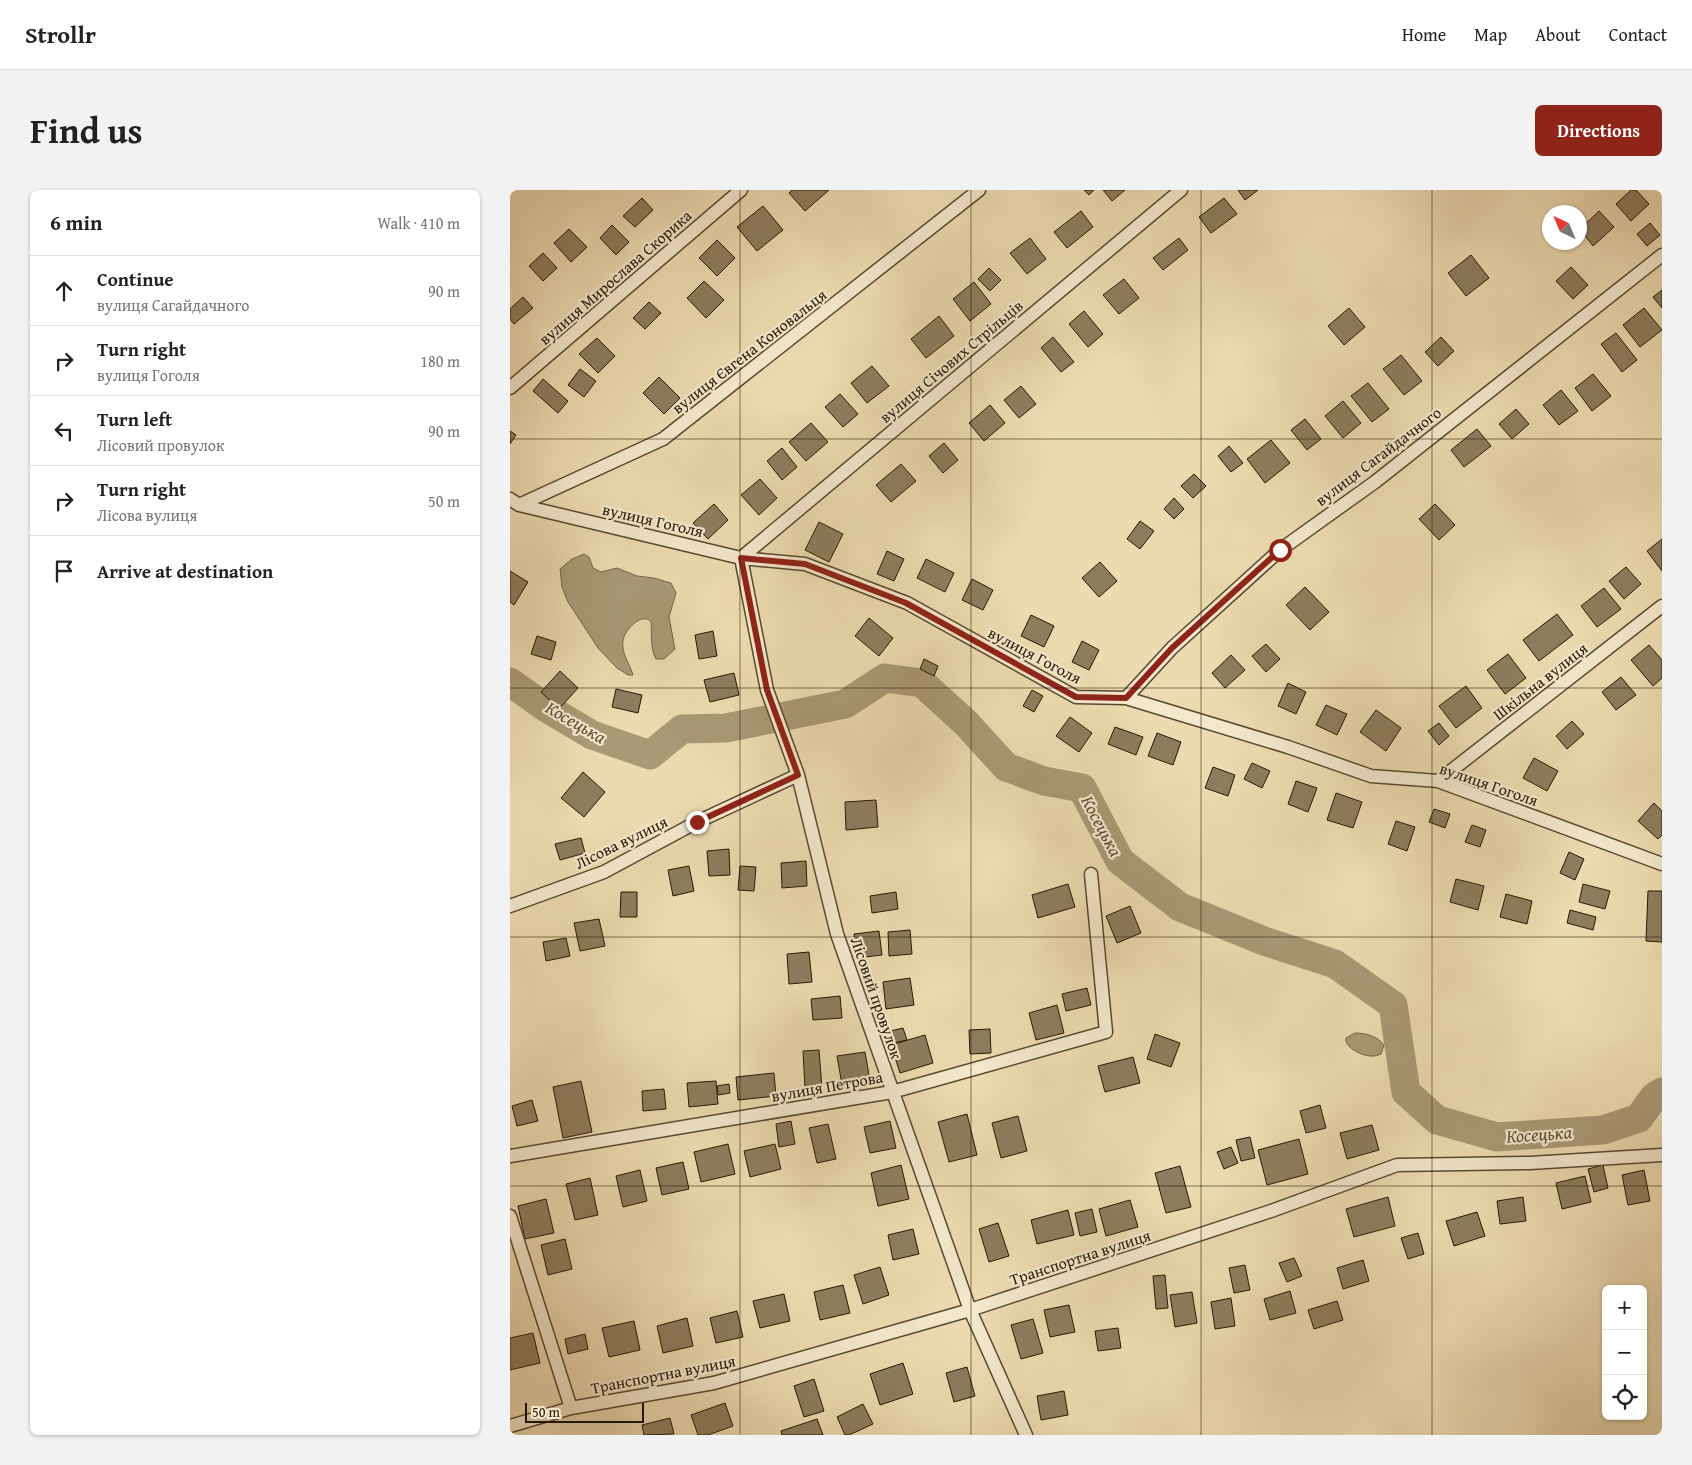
<!DOCTYPE html>
<html lang="en">
<head>
<meta charset="utf-8">
<style>
	body { margin:0; font-family:"Gentium Book Plus",serif; background:#f2f2f2; color:#222 }
	.controls { position:absolute; right:15px; bottom:15px; display:grid; overflow:hidden; border-radius:8px; box-shadow:0 1px 4px #0004 }
	.controls button { width:45px; height:45px; display:grid; place-items:center; padding:0; border:0; border-bottom:1px solid #e0e0e0; background:#fff; color:#222; font:25px sans-serif }
	.compass { position:absolute; left:1032px; top:15px; width:45px; height:45px; border-radius:50%; background:#fff; box-shadow:0 1px 4px #0004; rotate:316deg }
	.scale { position:absolute; left:15px; bottom:12px; width:119px; box-sizing:border-box; padding-left:5px; border:2px solid #271803; border-top:0; font-size:14px; line-height:18px; white-space:nowrap; color:#271803; -webkit-text-stroke:4px #f3e8cc; paint-order:stroke }
	.stop { position:absolute; width:15px; height:15px; margin:-11px; border:4px solid #8f2418; border-radius:50%; background:#fff }
	.stop.end { background:#8f2418; border-color:#fff; box-shadow:0 1px 5px #0008 }
	.list { margin:0; padding:0; list-style:none }
	h2 { display:flex; justify-content:space-between; align-items:center; height:65px; margin:0; padding:0 20px; font-size:21px }
	h2 small { font-size:16px; font-weight:400; color:#767676 }
	.list li { display:grid; grid-template-columns:32px 1fr auto; gap:15px; align-items:center; box-sizing:border-box; height:70px; padding:0 20px; border-top:1px solid #e0e0e0 }
	.list b { display:block; font-size:19px; white-space:nowrap }
	.list p { margin:0; font-size:16px; white-space:nowrap; color:#767676 }
	.list em { font-size:16px; font-style:normal; color:#767676 }
	.icon { flex:none; width:28px; height:28px; fill:none; stroke:currentColor; stroke-width:2; stroke-linecap:round; stroke-linejoin:round }
	.map { position:relative; flex:none; width:1152px; height:1245px; overflow:hidden; border-radius:8px }
	header { display:flex; align-items:center; gap:30px; box-sizing:border-box; height:70px; padding:0 25px; background:#fff; border-bottom:1px solid #e0e0e0 }
	header strong { font-size:24px }
	nav { display:flex; gap:28px; margin-inline-start:auto; font-size:18px }
	.intro { display:flex; align-items:center; justify-content:space-between; box-sizing:border-box; height:120px; padding:0 30px }
	h1 { margin:0; font-size:35px }
	.button { padding:12px 22px; border-radius:8px; background:#8f2418; color:#fff; font-size:18px; font-weight:700 }
	main { display:flex; gap:30px; padding:0 30px }
	aside { flex:1; background:#fff; border-radius:8px; box-shadow:0 1px 4px #0004 }
	.map>svg:first-child { display:block }
	.water { fill:#a99975; stroke:#756547 }
	.lines { fill:none; stroke-linecap:round; stroke-linejoin:round }
	.river { stroke:#a99975; stroke-width:29 }
	.building { fill:#8d7d5d; stroke:#271803 }
	.street-casing { stroke:#58492e; stroke-width:15 }
	.street { stroke:#f3e8cc; stroke-width:12 }
	.route { stroke:#8f2418; stroke-width:6 }
	.grid { fill:none; stroke:#271803; stroke-width:1; stroke-opacity:0.55 }
	.labels { text-anchor:middle; dominant-baseline:central; stroke-width:4.5; stroke-linejoin:round; paint-order:stroke }
	.street-label { font-size:16px; fill:#271803; stroke:#f3e8cc }
	.water-label { font-size:18px; font-style:italic; fill:#5b4c31; stroke:#f3e8cc }
</style>
</head>
<body>
<header>
<strong>Strollr</strong>
<nav><a>Home</a><a>Map</a><a>About</a><a>Contact</a></nav>
</header>
<div class="intro"><h1>Find us</h1><a class="button">Directions</a></div>
<main>
<aside>
<h2>6 min<small>Walk · 410 m</small></h2>
<ul class="list">
<li><svg class="icon" aria-label="ahead" viewBox="0 0 24 24"><path d="M12 20V5M6 11l6-6 6 6"/></svg><div><b>Continue</b><p>вулиця Сагайдачного</p></div><em>90 m</em></li>
<li><svg class="icon" aria-label="right" viewBox="0 0 24 24"><path d="M7 20v-9h11M14 6l5 5-5 5"/></svg><div><b>Turn right</b><p>вулиця Гоголя</p></div><em>180 m</em></li>
<li><svg class="icon" aria-label="left" viewBox="0 0 24 24"><path d="M17 20v-9H6M10 6l-5 5 5 5"/></svg><div><b>Turn left</b><p>Лісовий провулок</p></div><em>90 m</em></li>
<li><svg class="icon" aria-label="right" viewBox="0 0 24 24"><path d="M7 20v-9h11M14 6l5 5-5 5"/></svg><div><b>Turn right</b><p>Лісова вулиця</p></div><em>50 m</em></li>
<li><svg class="icon" aria-label="arrive" viewBox="0 0 24 24"><path d="M6 21V4h12l-3 4 3 4H6"/></svg><div><b>Arrive at destination</b></div></li>
</ul>
</aside>
<div class="map">
<svg width="1152" height="1245" viewBox="0 0 1152 1245">
	<rect width="100%" height="100%" fill="#ecdbb0"/>
	<filter id="stains"><feTurbulence type="fractalNoise" baseFrequency=".004" numOctaves="4"/><feColorMatrix values="0 0 0 0 .2 0 0 0 0 .09 0 0 0 0 .02 0 0 0 .5 -.17"/></filter>
	<radialGradient id="worn" r=".72"><stop offset=".6" stop-color="#630" stop-opacity="0"/><stop offset="1" stop-color="#630" stop-opacity=".3"/></radialGradient>
	<path class="water" d="M 74,364 L 79,367 L 83,378 L 91,382 L 107,378 L 127,386 L 144,388 L 161,393 L 166,403 L 159,427 L 165,459 L 154,469 L 146,469 C 140,459 142,444 141,432 C 132,421 115,440 113,450 C 111,464 120,474 123,485 L 118,485 L 107,478 L 88,458 L 58,412 L 52,397 L 50,379 L 62,369 Z
		M 845,843 C 856,843 867,846 874,855 L 871,864 C 868,865 866,866 863,866 C 854,867 834,858 836,848 Z"/>
	<g class="lines">
		<path class="river" d="M 0,492 L 35,517 L 82,545 L 140,565 L 172,539 L 216,538 L 335,514 L 375,488 L 412,493 L 456,533 L 496,577 L 534,591 L 572,598 L 610,671 L 670,717 L 754,751 L 825,774 L 883,815 L 896,902 L 927,930 L 987,947 L 1093,940 L 1129,928 L 1144,907 L 1152,902"/>
	</g>
	<path class="building" d="M 282,0 L 319,0 L 295,21 L 279,3 Z
		M 574,0 L 584,0 L 579,5 Z
		M 593,0 L 615,0 L 602,11 Z
		M 728,0 L 748,0 L 735,10 Z
		M 1121,0 L 1126,0 L 1139,14 L 1121,31 L 1106,14 Z
		M 132,8 L 143,20 L 125,37 L 113,26 Z
		M 714,8 L 727,24 L 701,43 L 689,27 Z
		M 253,16 L 273,40 L 247,61 L 227,37 Z
		M 571,21 L 583,37 L 557,58 L 544,42 Z
		M 1089,21 L 1104,37 L 1083,56 L 1070,39 Z
		M 1140,33 L 1150,45 L 1137,56 L 1127,44 Z
		M 102,35 L 119,52 L 106,65 L 90,48 Z
		M 59,39 L 77,57 L 61,72 L 44,53 Z
		M 520,48 L 536,69 L 517,84 L 500,63 Z
		M 669,48 L 678,60 L 653,80 L 643,68 Z
		M 207,50 L 225,68 L 207,86 L 189,68 Z
		M 33,63 L 47,78 L 33,91 L 19,76 Z
		M 961,65 L 979,88 L 956,106 L 938,83 Z
		M 1061,77 L 1078,95 L 1063,109 L 1046,91 Z
		M 479,78 L 491,90 L 480,101 L 468,89 Z
		M 614,89 L 629,108 L 609,124 L 593,105 Z
		M 194,91 L 214,110 L 196,128 L 177,108 Z
		M 464,92 L 481,114 L 460,131 L 443,109 Z
		M 1152,100 L 1152,118 L 1143,107 Z
		M 13,107 L 23,118 L 4,134 L 0,129 L 0,119 Z
		M 139,112 L 151,123 L 135,139 L 123,128 Z
		M 839,118 L 855,137 L 834,155 L 818,136 Z
		M 1134,118 L 1152,140 L 1130,157 L 1113,135 Z
		M 574,121 L 593,144 L 578,157 L 559,134 Z
		M 429,126 L 444,146 L 416,168 L 401,149 Z
		M 1106,143 L 1127,170 L 1112,182 L 1091,154 Z
		M 543,147 L 564,172 L 551,182 L 531,158 Z
		M 931,147 L 944,161 L 928,176 L 915,162 Z
		M 87,148 L 105,166 L 88,183 L 69,164 Z
		M 891,165 L 912,191 L 894,205 L 873,179 Z
		M 362,176 L 379,196 L 357,213 L 341,193 Z
		M 70,179 L 86,191 L 74,207 L 58,195 Z
		M 1083,184 L 1101,206 L 1082,221 L 1065,198 Z
		M 149,187 L 170,208 L 154,224 L 133,203 Z
		M 33,189 L 58,211 L 48,223 L 23,201 Z
		M 858,193 L 879,219 L 862,232 L 841,206 Z
		M 511,196 L 526,214 L 509,228 L 494,210 Z
		M 1051,200 L 1068,221 L 1049,235 L 1033,215 Z
		M 330,204 L 348,224 L 333,237 L 315,217 Z
		M 833,211 L 851,233 L 833,248 L 815,226 Z
		M 480,215 L 495,233 L 474,251 L 459,233 Z
		M 1006,219 L 1019,234 L 1002,249 L 989,234 Z
		M 795,229 L 811,249 L 797,260 L 781,240 Z
		M 301,233 L 318,252 L 296,271 L 279,252 Z
		M 967,239 L 981,256 L 954,277 L 941,260 Z
		M 0,241 L 6,245 L 0,254 Z
		M 761,250 L 780,273 L 755,293 L 737,269 Z
		M 434,253 L 448,270 L 433,283 L 419,266 Z
		M 719,256 L 733,273 L 721,282 L 708,266 Z
		M 272,258 L 287,277 L 272,290 L 257,271 Z
		M 391,274 L 406,291 L 381,312 L 366,295 Z
		M 684,284 L 696,296 L 683,308 L 671,296 Z
		M 250,289 L 267,308 L 249,325 L 231,305 Z
		M 664,308 L 674,319 L 664,329 L 654,319 Z
		M 204,314 L 218,330 L 198,349 L 183,333 Z
		M 925,314 L 945,335 L 929,350 L 909,329 Z
		M 630,331 L 644,341 L 630,359 L 617,349 Z
		M 309,332 L 333,344 L 319,372 L 295,360 Z
		M 1152,349 L 1152,381 L 1137,361 Z
		M 377,361 L 394,369 L 384,391 L 367,384 Z
		M 416,369 L 444,383 L 435,402 L 407,388 Z
		M 590,372 L 607,391 L 589,407 L 572,388 Z
		M 1116,377 L 1131,394 L 1114,409 L 1099,391 Z
		M 0,381 L 18,392 L 4,415 L 0,412 Z
		M 462,389 L 483,400 L 473,420 L 452,410 Z
		M 795,397 L 819,422 L 800,440 L 776,415 Z
		M 1094,398 L 1111,419 L 1087,437 L 1071,416 Z
		M 1047,424 L 1063,445 L 1029,471 L 1013,450 Z
		M 521,425 L 544,436 L 534,457 L 511,446 Z
		M 359,428 L 383,448 L 369,466 L 345,446 Z
		M 203,441 L 207,466 L 189,469 L 185,445 Z
		M 27,446 L 46,452 L 41,470 L 21,464 Z
		M 572,451 L 589,460 L 579,480 L 562,472 Z
		M 756,454 L 770,469 L 756,482 L 742,466 Z
		M 1139,455 L 1152,470 L 1152,488 L 1143,496 L 1121,470 Z
		M 998,464 L 1016,488 L 995,504 L 977,480 Z
		M 721,465 L 735,480 L 715,498 L 702,483 Z
		M 414,469 L 428,476 L 424,486 L 410,479 Z
		M 50,481 L 68,498 L 49,519 L 31,502 Z
		M 224,483 L 229,505 L 200,512 L 194,490 Z
		M 1111,487 L 1126,505 L 1106,520 L 1092,502 Z
		M 778,493 L 796,502 L 786,524 L 768,516 Z
		M 956,496 L 972,518 L 946,538 L 929,516 Z
		M 106,499 L 132,505 L 128,523 L 102,517 Z
		M 522,500 L 533,506 L 524,522 L 513,516 Z
		M 816,515 L 837,524 L 827,545 L 806,535 Z
		M 866,520 L 891,538 L 876,561 L 850,542 Z
		M 560,527 L 582,543 L 569,562 L 546,546 Z
		M 1062,531 L 1074,544 L 1057,559 L 1046,546 Z
		M 929,533 L 939,546 L 929,555 L 918,541 Z
		M 605,537 L 633,547 L 626,565 L 598,554 Z
		M 647,543 L 671,552 L 663,575 L 638,566 Z
		M 1024,568 L 1048,581 L 1037,601 L 1013,588 Z
		M 742,573 L 760,581 L 752,598 L 734,589 Z
		M 703,577 L 725,585 L 718,606 L 695,598 Z
		M 73,582 L 95,602 L 74,627 L 51,608 Z
		M 786,591 L 807,598 L 798,622 L 778,614 Z
		M 826,603 L 852,612 L 843,638 L 817,630 Z
		M 366,610 L 368,637 L 336,640 L 335,612 Z
		M 1144,613 L 1152,621 L 1152,645 L 1148,649 L 1128,631 Z
		M 924,619 L 940,624 L 935,638 L 919,632 Z
		M 886,631 L 905,637 L 897,661 L 878,654 Z
		M 962,635 L 976,640 L 970,657 L 955,652 Z
		M 71,648 L 75,663 L 50,670 L 45,654 Z
		M 219,659 L 220,685 L 199,686 L 197,661 Z
		M 1059,662 L 1074,669 L 1065,690 L 1050,683 Z
		M 296,671 L 297,696 L 272,698 L 271,673 Z
		M 179,676 L 184,701 L 163,706 L 158,680 Z
		M 230,676 L 246,677 L 244,701 L 228,700 Z
		M 946,689 L 974,696 L 968,720 L 940,712 Z
		M 558,694 L 565,717 L 528,728 L 522,705 Z
		M 1073,694 L 1100,701 L 1095,719 L 1069,712 Z
		M 1138,701 L 1152,701 L 1152,752 L 1136,751 Z
		M 111,702 L 127,702 L 127,727 L 110,727 Z
		M 386,702 L 388,719 L 362,723 L 360,706 Z
		M 996,704 L 1022,711 L 1017,734 L 990,727 Z
		M 620,716 L 631,743 L 607,753 L 596,726 Z
		M 1060,720 L 1086,727 L 1083,740 L 1057,733 Z
		M 89,729 L 95,756 L 70,761 L 64,733 Z
		M 400,740 L 402,764 L 379,766 L 378,742 Z
		M 369,741 L 372,765 L 347,768 L 344,744 Z
		M 56,748 L 60,766 L 36,771 L 33,752 Z
		M 299,762 L 302,792 L 279,794 L 277,764 Z
		M 400,788 L 404,815 L 376,819 L 373,792 Z
		M 577,798 L 581,815 L 556,821 L 552,804 Z
		M 330,806 L 332,828 L 303,830 L 301,809 Z
		M 547,815 L 554,843 L 526,850 L 519,823 Z
		M 393,838 L 397,850 L 379,854 L 376,842 Z
		M 480,839 L 481,863 L 460,864 L 459,840 Z
		M 645,844 L 670,853 L 661,877 L 637,869 Z
		M 415,845 L 423,873 L 390,883 L 381,855 Z
		M 309,860 L 312,898 L 295,899 L 293,861 Z
		M 355,862 L 360,891 L 332,895 L 327,866 Z
		M 623,867 L 630,893 L 595,902 L 588,876 Z
		M 264,883 L 266,906 L 228,910 L 226,887 Z
		M 71,891 L 82,942 L 53,948 L 43,897 Z
		M 206,891 L 208,914 L 179,917 L 177,893 Z
		M 219,894 L 220,903 L 208,905 L 207,896 Z
		M 154,899 L 156,919 L 133,921 L 132,901 Z
		M 22,910 L 28,931 L 7,936 L 2,916 Z
		M 810,915 L 816,938 L 796,943 L 790,921 Z
		M 457,924 L 467,965 L 439,972 L 428,932 Z
		M 508,926 L 517,961 L 491,968 L 482,933 Z
		M 281,931 L 285,954 L 269,957 L 266,934 Z
		M 380,931 L 386,958 L 360,963 L 354,937 Z
		M 318,934 L 326,969 L 307,973 L 299,938 Z
		M 862,935 L 869,960 L 837,969 L 830,943 Z
		M 740,947 L 745,968 L 731,971 L 726,950 Z
		M 789,949 L 798,984 L 757,995 L 748,960 Z
		M 218,954 L 225,984 L 191,992 L 184,962 Z
		M 265,954 L 271,979 L 240,987 L 234,961 Z
		M 721,957 L 728,973 L 714,979 L 707,962 Z
		M 173,972 L 179,999 L 152,1005 L 146,978 Z
		M 391,975 L 399,1009 L 368,1016 L 361,983 Z
		M 1093,975 L 1098,998 L 1084,1002 L 1078,979 Z
		M 670,976 L 681,1017 L 656,1023 L 645,983 Z
		M 130,980 L 137,1011 L 113,1017 L 106,986 Z
		M 1134,980 L 1140,1011 L 1118,1015 L 1112,985 Z
		M 1075,986 L 1081,1012 L 1052,1019 L 1046,993 Z
		M 80,988 L 88,1025 L 65,1030 L 56,994 Z
		M 878,1007 L 885,1036 L 844,1047 L 836,1019 Z
		M 1013,1007 L 1016,1031 L 990,1034 L 987,1011 Z
		M 36,1009 L 44,1043 L 15,1049 L 8,1016 Z
		M 620,1010 L 628,1037 L 596,1046 L 589,1019 Z
		M 582,1019 L 587,1042 L 570,1046 L 565,1023 Z
		M 558,1020 L 564,1045 L 527,1054 L 521,1030 Z
		M 967,1022 L 975,1046 L 944,1056 L 936,1031 Z
		M 488,1033 L 499,1066 L 479,1072 L 469,1039 Z
		M 403,1039 L 409,1064 L 383,1070 L 378,1045 Z
		M 908,1043 L 914,1064 L 898,1069 L 891,1048 Z
		M 55,1049 L 62,1079 L 38,1085 L 31,1055 Z
		M 784,1068 L 792,1086 L 777,1092 L 769,1073 Z
		M 853,1070 L 859,1091 L 833,1099 L 827,1078 Z
		M 735,1075 L 740,1100 L 724,1103 L 719,1078 Z
		M 370,1077 L 379,1105 L 353,1114 L 344,1085 Z
		M 655,1085 L 658,1118 L 646,1119 L 643,1086 Z
		M 333,1095 L 340,1123 L 310,1130 L 304,1102 Z
		M 780,1101 L 786,1123 L 760,1130 L 754,1109 Z
		M 682,1102 L 687,1133 L 665,1137 L 660,1105 Z
		M 274,1104 L 280,1131 L 250,1138 L 243,1111 Z
		M 721,1108 L 725,1136 L 705,1139 L 701,1112 Z
		M 827,1111 L 833,1130 L 804,1139 L 798,1120 Z
		M 559,1115 L 565,1142 L 540,1147 L 534,1120 Z
		M 227,1121 L 233,1147 L 206,1153 L 200,1128 Z
		M 177,1128 L 183,1156 L 153,1163 L 147,1136 Z
		M 523,1129 L 533,1163 L 511,1169 L 501,1135 Z
		M 124,1131 L 130,1160 L 99,1167 L 92,1138 Z
		M 608,1138 L 611,1158 L 588,1161 L 585,1141 Z
		M 23,1143 L 30,1173 L 0,1180 L 0,1148 Z
		M 75,1144 L 78,1159 L 58,1164 L 55,1149 Z
		M 393,1173 L 403,1204 L 370,1215 L 360,1184 Z
		M 457,1177 L 465,1206 L 444,1212 L 436,1183 Z
		M 304,1189 L 314,1221 L 294,1227 L 284,1196 Z
		M 554,1201 L 558,1225 L 531,1230 L 527,1206 Z
		M 215,1213 L 223,1236 L 198,1245 L 188,1245 L 181,1225 Z
		M 353,1214 L 363,1234 L 339,1245 L 335,1245 L 327,1227 Z
		M 160,1228 L 164,1244 L 134,1245 L 132,1235 Z
		M 307,1229 L 313,1245 L 272,1245 L 271,1241 Z"/>
	<g class="lines">
		<defs>
			<path id="street" d="M 0,198 L 231,0
				M 0,309 L 9,315 L 231,368 L 295,374 L 397,413 L 566,507 L 616,508 L 778,557 L 861,586 L 928,591 L 1152,674
				M 9,315 L 153,249 L 469,0
				M 616,508 L 662,458 L 770,360 L 865,292 L 1152,65
				M 928,591 L 1152,416
				M 0,716 L 94,682 L 187,632 L 288,585
				M 0,966 L 382,902 L 596,842 L 581,684
				M 0,1026 L 61,1218
				M 0,1236 L 61,1218 L 204,1193 L 460,1120 L 761,1021 L 887,975 L 1020,973 L 1152,965
				M 516,1245 L 460,1120 L 327,744 L 288,585 L 257,500 L 231,368 L 671,0"/>
		</defs>
		<use href="#street" class="street-casing"/>
		<use href="#street" class="street"/>
	</g>
	<g class="lines">
		<path class="route" d="M 187,632 L 288,585 L 257,500 L 231,368 L 295,374 L 396,413 L 566,507 L 616,508 L 662,458 L 770,360"/>
	</g>
	<path class="grid" d="M 230,0 L 230,1245M 461,0 L 461,1245M 691,0 L 691,1245M 922,0 L 922,1245M 0,249 L 1152,249M 0,498 L 1152,498M 0,747 L 1152,747M 0,996 L 1152,996"/>
	<g class="labels">
		<g class="street-label">
			<text transform="translate(105 87) rotate(-41)">вулиця Мирослава Скорика</text>
			<text transform="translate(239 161) rotate(-38)">вулиця Євгена Коновальця</text>
			<text transform="translate(441 171) rotate(-40)">вулиця Січових Стрільців</text>
			<text transform="translate(868 266) rotate(-37)">вулиця Сагайдачного</text>
			<text transform="translate(143 330) rotate(13)">вулиця Гоголя</text>
			<text transform="translate(525 465) rotate(28)">вулиця Гоголя</text>
			<text transform="translate(1030 491) rotate(-38)">Шкільна вулиця</text>
			<text transform="translate(979 594) rotate(19)">вулиця Гоголя</text>
			<text transform="translate(111 652) rotate(-26)">Лісова вулиця</text>
			<text transform="translate(367 808) rotate(71)">Лісовий провулок</text>
			<text transform="translate(317 896) rotate(-10)">вулиця Петрова</text>
			<text transform="translate(570 1067) rotate(-18)">Транспортна вулиця</text>
			<text transform="translate(153 1184) rotate(-11)">Транспортна вулиця</text>
		</g>
		<g class="water-label">
			<text transform="translate(66 532) rotate(30)">Косецька</text>
			<text transform="translate(592 636) rotate(62)">Косецька</text>
			<text transform="translate(1029 944) rotate(-4)">Косецька</text>
		</g>
	</g>
	<rect width="100%" height="100%" filter="url(#stains)"/>
	<rect width="100%" height="100%" fill="url(#worn)"/>
</svg>
<div class="controls">
<button>+</button>
<button>−</button>
<button><svg class="icon" aria-label="locate" viewBox="0 0 24 24"><circle cx="12" cy="12" r="6"/><path d="M12 2v4M12 18v4M2 12h4M18 12h4"/></svg></button>
</div>
<svg class="compass" viewBox="-18 -18 36 36"><path d="M0-13l5 13h-10z" fill="#e53935"/><path d="M0 13l5-13h-10z" fill="#767676"/></svg>
<div class="scale">50 m</div>
<div class="stop" style="left:770px;top:360px"></div>
<div class="stop end" style="left:187px;top:632px"></div>
</div>
</main>
</body>
</html>
